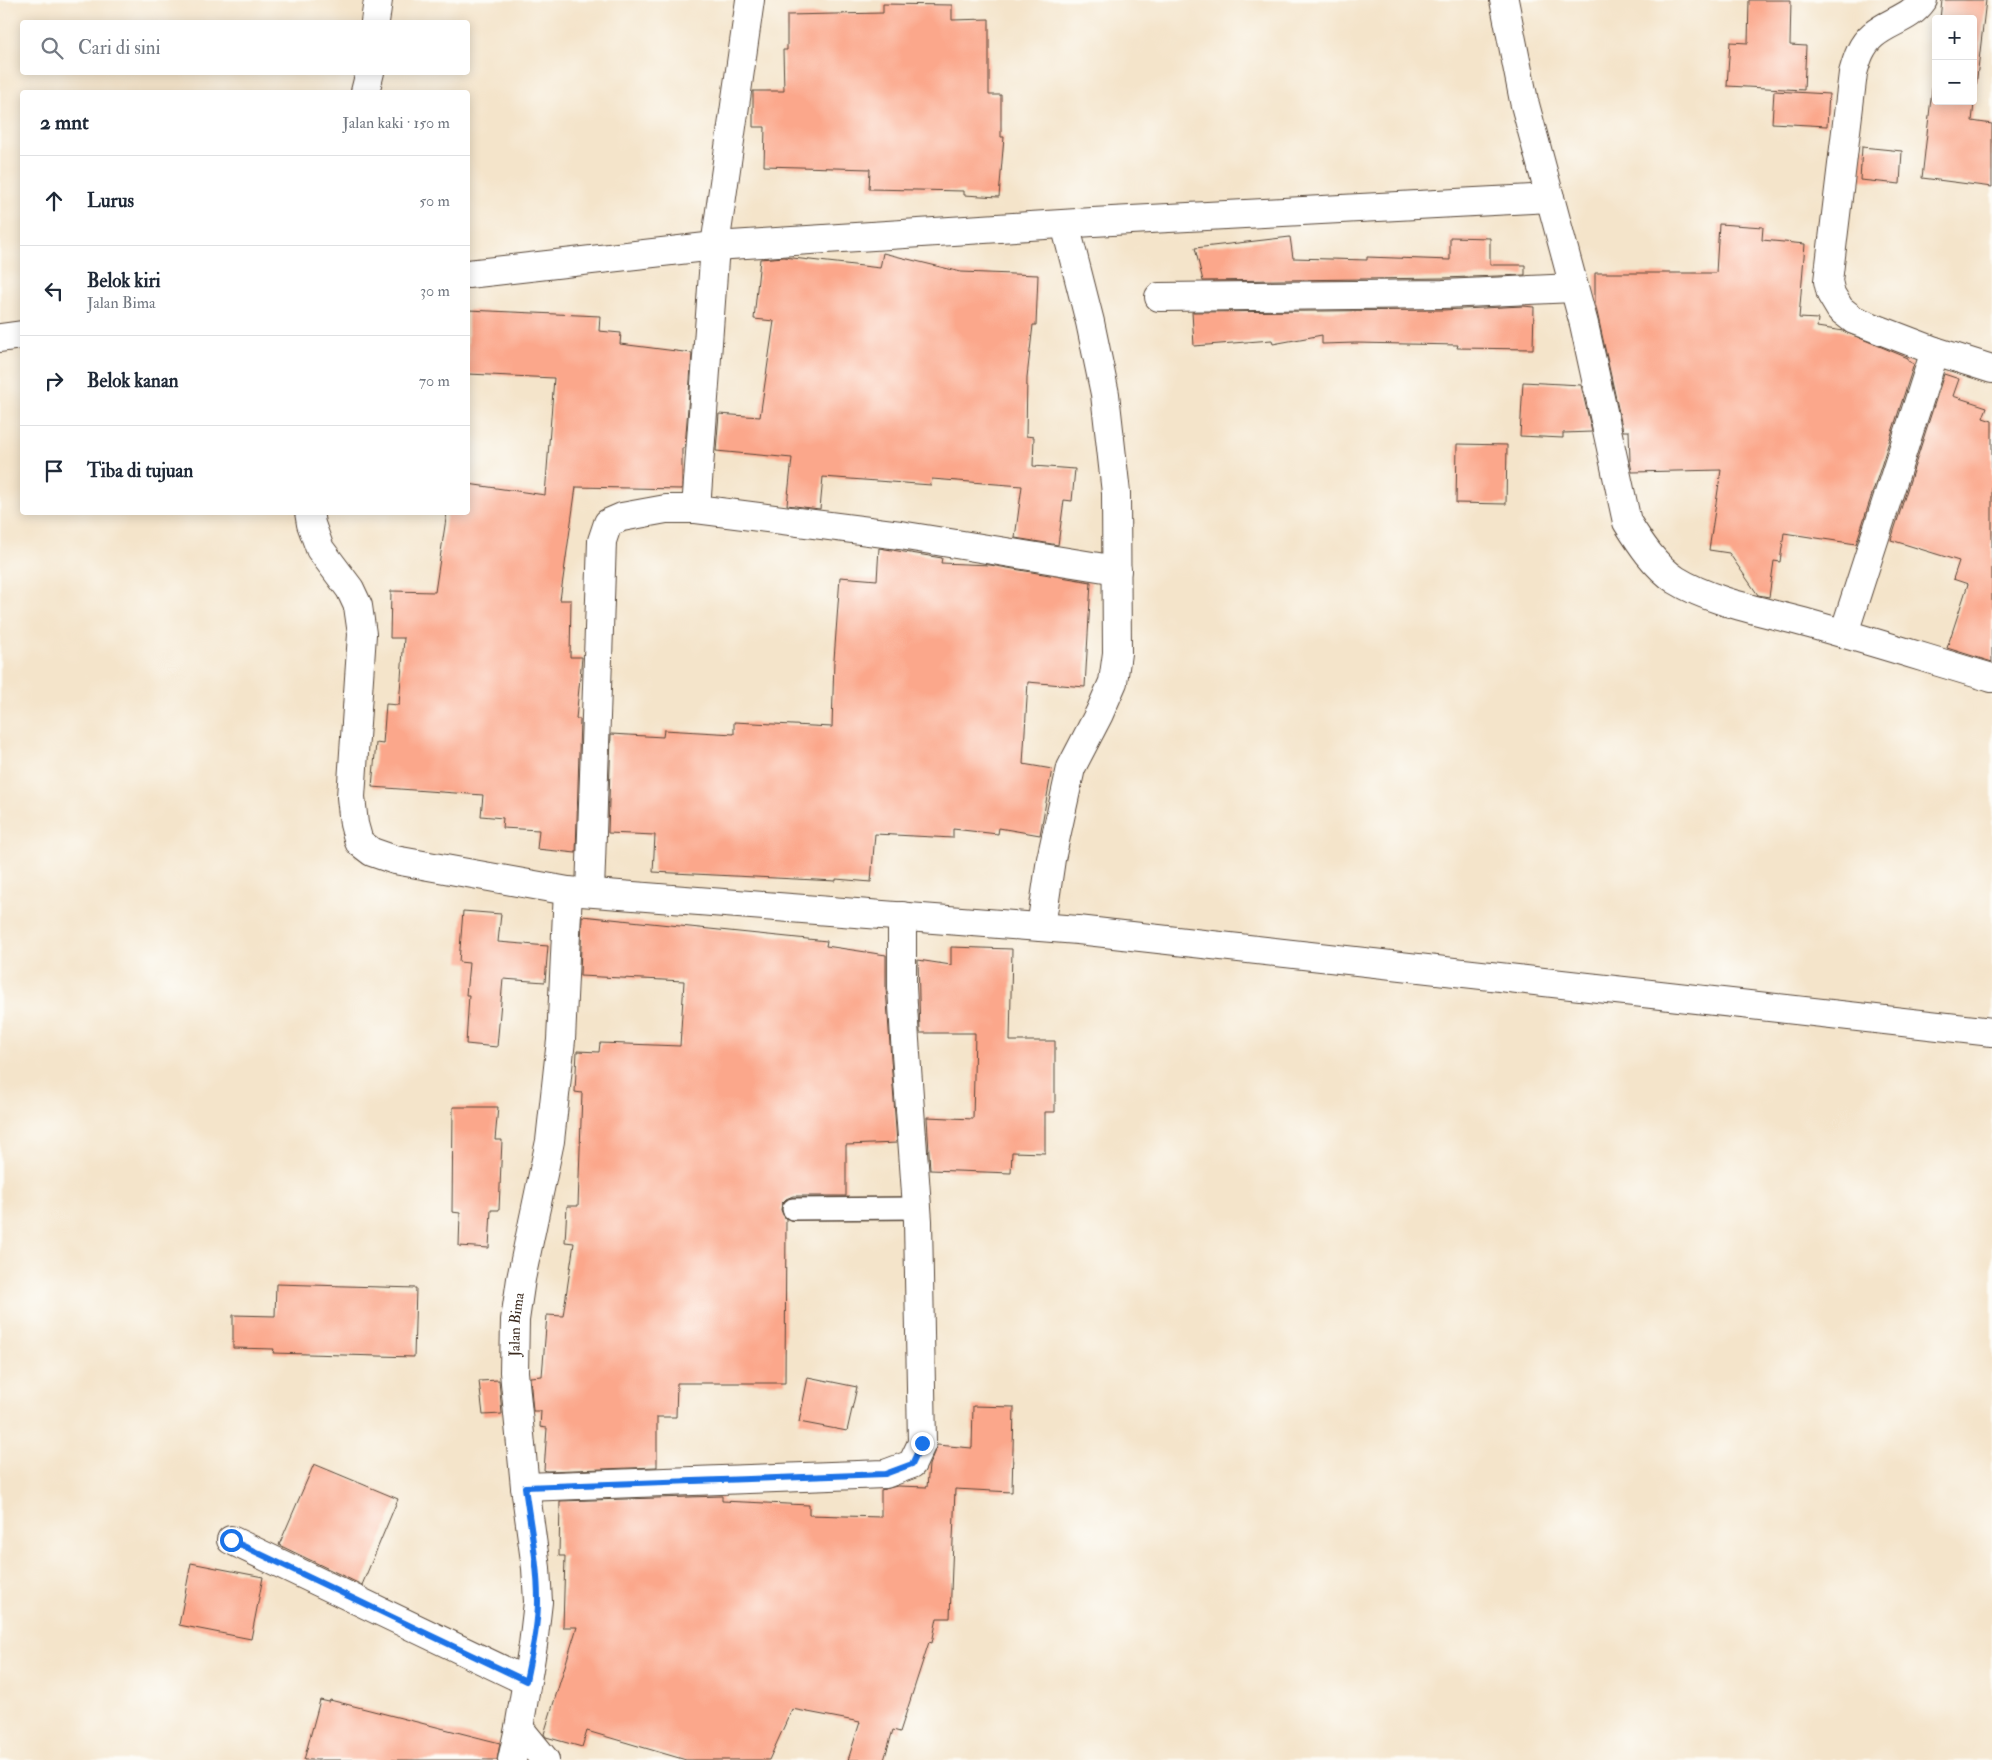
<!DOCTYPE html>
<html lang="id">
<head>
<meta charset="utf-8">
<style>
	body { margin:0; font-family:"IM FELL Double Pica",serif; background:#f6f6f7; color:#1f2937 }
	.controls { position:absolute; right:15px; top:15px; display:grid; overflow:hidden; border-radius:5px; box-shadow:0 2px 12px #0003 }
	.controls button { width:45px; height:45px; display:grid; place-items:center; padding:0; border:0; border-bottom:1px solid #e0e1e3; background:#fff; color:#1f2937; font:25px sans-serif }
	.stop { position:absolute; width:15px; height:15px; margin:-11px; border:4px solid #1a73e8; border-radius:50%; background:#fff }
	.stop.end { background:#1a73e8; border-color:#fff; box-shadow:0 1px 5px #0008 }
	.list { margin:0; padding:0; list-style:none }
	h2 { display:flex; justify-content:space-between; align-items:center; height:65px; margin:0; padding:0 20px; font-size:21px }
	h2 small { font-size:16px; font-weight:400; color:#747a83 }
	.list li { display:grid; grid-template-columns:32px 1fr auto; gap:15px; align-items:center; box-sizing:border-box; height:90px; padding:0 20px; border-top:1px solid #e0e1e3 }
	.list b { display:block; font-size:19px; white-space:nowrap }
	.list p { margin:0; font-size:16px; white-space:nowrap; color:#747a83 }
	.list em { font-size:16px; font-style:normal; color:#747a83 }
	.icon { flex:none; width:28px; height:28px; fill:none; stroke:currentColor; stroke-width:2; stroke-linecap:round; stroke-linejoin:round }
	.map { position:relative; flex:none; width:1992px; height:1760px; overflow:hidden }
	.search { position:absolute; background:#fff; box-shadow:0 2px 12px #0003; left:20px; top:20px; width:450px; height:55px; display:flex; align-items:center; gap:12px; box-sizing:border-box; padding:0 18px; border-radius:5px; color:#747a83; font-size:19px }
	.panel { position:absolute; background:#fff; box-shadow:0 2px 12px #0003; left:20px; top:90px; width:450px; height:425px; border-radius:5px }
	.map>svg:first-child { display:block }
	.building { fill:#fba78b }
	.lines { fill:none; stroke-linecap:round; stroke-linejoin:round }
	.lane-casing { stroke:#574638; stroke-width:24 }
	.street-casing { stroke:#574638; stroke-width:30 }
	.lane { stroke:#fff; stroke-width:21 }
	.street { stroke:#fff; stroke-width:28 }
	.route { stroke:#1a73e8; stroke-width:6 }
	.labels { text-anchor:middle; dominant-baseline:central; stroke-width:5; stroke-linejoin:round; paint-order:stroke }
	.street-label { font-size:15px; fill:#3b2a1e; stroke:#fdfcf7 }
</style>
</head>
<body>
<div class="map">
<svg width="1992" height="1760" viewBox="0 0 1992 1760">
	<rect width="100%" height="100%" fill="#fdfcf7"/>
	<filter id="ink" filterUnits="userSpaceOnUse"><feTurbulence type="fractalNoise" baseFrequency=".02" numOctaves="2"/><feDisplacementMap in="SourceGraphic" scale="10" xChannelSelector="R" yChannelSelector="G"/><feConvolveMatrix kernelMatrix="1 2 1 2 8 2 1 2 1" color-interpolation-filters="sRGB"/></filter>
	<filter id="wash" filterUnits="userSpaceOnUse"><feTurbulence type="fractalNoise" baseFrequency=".0096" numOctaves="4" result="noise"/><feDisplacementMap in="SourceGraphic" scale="20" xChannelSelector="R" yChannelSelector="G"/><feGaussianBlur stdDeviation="1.12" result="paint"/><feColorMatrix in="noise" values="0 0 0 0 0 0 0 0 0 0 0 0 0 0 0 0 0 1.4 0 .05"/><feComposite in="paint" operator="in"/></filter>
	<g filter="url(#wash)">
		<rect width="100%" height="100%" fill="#f4e4ca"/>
		<g id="blocks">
			<path class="building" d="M 1749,0 L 1791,0 L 1790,45 L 1806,46 L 1804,90 L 1727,86 L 1730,42 L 1748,43 Z
				M 1942,0 L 1986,0 L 1972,121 L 1992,124 L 1992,187 L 1922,178 L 1936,54 L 1936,101 L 1973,101 L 1973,19 L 1940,19 Z
				M 883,4 L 952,5 L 952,20 L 989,19 L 989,95 L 1001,95 L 1001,137 L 1004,137 L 999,197 L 964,195 L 964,191 L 869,189 L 870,169 L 764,166 L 765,127 L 753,127 L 753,91 L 784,91 L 783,50 L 787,50 L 787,15 L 883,13 Z
				M 1774,91 L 1829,94 L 1827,126 L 1772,123 Z
				M 1862,147 L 1902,151 L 1900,184 L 1860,180 Z
				M 1719,224 L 1763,227 L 1762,240 L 1805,244 L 1799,318 L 1818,319 L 1817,327 L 1843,331 L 1908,358 L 1908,361 L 1914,364 L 1856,544 L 1784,533 L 1780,562 L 1774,561 L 1769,597 L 1758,595 L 1729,553 L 1709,550 L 1721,470 L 1632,472 L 1630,461 L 1629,431 L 1623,431 L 1595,303 L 1595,273 L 1716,273 Z
				M 1290,237 L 1293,258 L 1367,260 L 1367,257 L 1450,260 L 1450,237 L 1490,238 L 1490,265 L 1525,265 L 1525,275 L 1443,278 L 1203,281 L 1195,248 Z
				M 883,253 L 961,272 L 1038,275 L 1036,325 L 1033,325 L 1027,377 L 1026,436 L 1034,437 L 1033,466 L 1075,469 L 1072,501 L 1064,500 L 1058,545 L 1015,538 L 1022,486 L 932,479 L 931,485 L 823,477 L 820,509 L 811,508 L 787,505 L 792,458 L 716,451 L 719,414 L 760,417 L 774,321 L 754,319 L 760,259 L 784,257 L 880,268 Z
				M 1523,306 L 1534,307 L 1533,349 L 1457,348 L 1458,345 L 1356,343 L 1322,344 L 1322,335 L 1273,344 L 1272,340 L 1194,346 L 1192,312 L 1443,310 Z
				M 468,310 L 600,316 L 599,331 L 621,333 L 620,344 L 692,353 L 685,448 L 682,448 L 682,489 L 576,487 L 560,600 L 571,600 L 570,657 L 582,657 L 576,719 L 580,719 L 576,853 L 537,849 L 539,830 L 502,828 L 503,818 L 481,816 L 483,795 L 372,787 L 376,743 L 383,744 L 386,704 L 399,705 L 404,638 L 390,638 L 391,591 L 435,592 L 447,512 L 468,512 L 468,484 L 545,495 L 554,378 L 468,374 Z
				M 1944,374 L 1959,379 L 1953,396 L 1987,407 L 1983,418 L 1992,421 L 1992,662 L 1947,648 L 1968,584 L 1953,579 L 1959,561 L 1891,540 Z
				M 1523,382 L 1581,385 L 1592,432 L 1563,433 L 1563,438 L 1520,436 Z
				M 1457,444 L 1507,445 L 1506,504 L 1456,503 Z
				M 879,548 L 942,558 L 941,563 L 990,565 L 1091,582 L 1085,687 L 1028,682 L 1023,764 L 1052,769 L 1040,835 L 999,828 L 998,834 L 953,829 L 953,838 L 875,834 L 871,882 L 836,879 L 836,881 L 653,872 L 655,835 L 608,833 L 611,734 L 663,737 L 664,730 L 734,734 L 734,722 L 832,727 L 834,660 L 840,577 L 877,580 Z
				M 463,911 L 501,914 L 498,942 L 548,946 L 545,982 L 503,979 L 497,1047 L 466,1044 L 469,995 L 466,995 L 469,963 L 459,962 Z
				M 582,916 L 827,941 L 826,946 L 886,955 L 886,988 L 897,1143 L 846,1145 L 846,1196 L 793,1196 L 786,1199 L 782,1203 L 781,1210 L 786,1219 L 785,1383 L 677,1383 L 676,1417 L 657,1417 L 657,1467 L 547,1471 L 544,1470 L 547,1428 L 540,1427 L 541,1411 L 533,1411 L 530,1377 L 542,1376 L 547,1315 L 563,1316 L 574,1243 L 565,1242 L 567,1206 L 578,1206 L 582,1093 L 575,1092 L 577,1051 L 599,1052 L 600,1043 L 680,1046 L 684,981 L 580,976 Z
				M 951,947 L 1012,949 L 1010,1041 L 1055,1041 L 1055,1112 L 1045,1112 L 1045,1153 L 1012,1152 L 1011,1173 L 930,1170 L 927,1117 L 973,1119 L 975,1033 L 920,1033 L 918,960 L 951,965 Z
				M 453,1107 L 498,1107 L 495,1140 L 502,1140 L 499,1210 L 491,1210 L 489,1248 L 459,1246 L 460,1213 L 452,1212 Z
				M 276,1284 L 416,1288 L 414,1357 L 273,1353 L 274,1349 L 233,1348 L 233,1315 L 275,1316 Z
				M 808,1377 L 857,1387 L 847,1431 L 799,1422 Z
				M 499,1380 L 502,1414 L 483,1415 L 479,1381 Z
				M 973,1406 L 1014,1407 L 1012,1492 L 955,1489 L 950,1618 L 937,1618 L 932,1643 L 929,1642 L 900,1732 L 893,1730 L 884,1760 L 848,1760 L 860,1722 L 792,1709 L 769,1760 L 686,1760 L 587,1731 L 582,1747 L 546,1737 L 544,1734 L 577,1627 L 563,1627 L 565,1556 L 559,1556 L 560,1501 L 722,1496 L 722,1501 L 809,1505 L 809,1515 L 881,1517 L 881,1490 L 897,1486 L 927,1487 L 929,1465 L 937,1445 L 972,1448 Z
				M 314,1464 L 398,1499 L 362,1585 L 279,1545 Z
				M 191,1563 L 263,1577 L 251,1639 L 179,1625 Z
				M 320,1700 L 329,1702 L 330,1700 L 500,1743 L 497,1760 L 304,1760 Z"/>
		</g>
	</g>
	<g filter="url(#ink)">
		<use href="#blocks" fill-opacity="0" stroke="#574638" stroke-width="1"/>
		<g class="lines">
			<defs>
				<path id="lane" d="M 793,1209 L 917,1208"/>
				<g id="street">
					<path d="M 1504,0 L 1524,101 L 1584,324 L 1627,522 C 1640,543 1655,566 1676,580 C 1713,603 1767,612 1810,624 C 1871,641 1931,660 1992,678"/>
					<path d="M 1923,0 C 1910,19 1889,21 1873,35 C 1861,45 1857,59 1853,73 L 1828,281 L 1831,294 L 1840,309 L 1854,320 L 1935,351 L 1992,369"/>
					<path d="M 375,22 L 378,0"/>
					<path d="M 365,92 L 370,72"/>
					<path d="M 468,274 L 715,246 L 1093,222 L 1550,198"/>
					<path d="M 1159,297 L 1443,294 L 1574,288"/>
					<path d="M 0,338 L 22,335"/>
					<path d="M 696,509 L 900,535 L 1117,570"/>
					<path d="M 309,512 L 311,524 L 320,549 L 350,589 L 358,606 L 362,634 L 351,797 L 354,824 L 359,842 L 372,852 L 395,860 L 568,891 L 1078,930 L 1992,1032"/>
					<path d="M 1844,633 L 1935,351"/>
					<path d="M 590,892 L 602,541 L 608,523 L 622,517 L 666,509 L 696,509 L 715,246 L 750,0"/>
					<path d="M 1041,927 L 1051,859 L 1071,768 L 1099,714 L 1113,682 L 1117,653 L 1116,493 L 1105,394 L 1090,322 L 1065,224"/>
					<path d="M 525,1487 L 885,1474 L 912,1464 L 922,1443 L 918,1221 L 905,1040 L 902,987 L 902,916"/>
					<path d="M 231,1540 L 526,1681"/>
					<path d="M 519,1728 L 545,1760"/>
					<path id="s1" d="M 512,1760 L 519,1728 L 533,1645 L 538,1602 L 536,1568 L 525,1487 L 514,1372 L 515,1320 L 521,1279 L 550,1141 L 561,1040 L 568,891"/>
				</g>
			</defs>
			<use href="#lane" class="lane-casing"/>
			<use href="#street" class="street-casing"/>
			<use href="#lane" class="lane"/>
			<use href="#street" class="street"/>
		</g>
	</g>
	<g class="lines" filter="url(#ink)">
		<path class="route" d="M 231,1540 L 526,1681 C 531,1655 538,1628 538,1601 C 538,1563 530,1525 525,1487 L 885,1474 L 912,1464 L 922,1443"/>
	</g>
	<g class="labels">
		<g class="street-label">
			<text stroke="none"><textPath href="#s1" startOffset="439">Jalan Bima</textPath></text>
		</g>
	</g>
</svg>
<div class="controls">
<button>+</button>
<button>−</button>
</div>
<div class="stop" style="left:231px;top:1540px"></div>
<div class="stop end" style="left:922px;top:1443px"></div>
<div class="search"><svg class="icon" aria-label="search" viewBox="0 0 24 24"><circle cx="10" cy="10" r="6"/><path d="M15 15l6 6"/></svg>Cari di sini</div>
<section class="panel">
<h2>2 mnt<small>Jalan kaki · 150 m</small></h2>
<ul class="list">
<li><svg class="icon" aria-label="ahead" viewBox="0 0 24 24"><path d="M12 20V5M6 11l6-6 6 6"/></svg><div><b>Lurus</b></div><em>50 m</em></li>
<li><svg class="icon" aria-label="left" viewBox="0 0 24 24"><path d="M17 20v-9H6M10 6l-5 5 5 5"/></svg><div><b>Belok kiri</b><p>Jalan Bima</p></div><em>30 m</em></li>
<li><svg class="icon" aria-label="right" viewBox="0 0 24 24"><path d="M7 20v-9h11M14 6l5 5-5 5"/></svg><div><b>Belok kanan</b></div><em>70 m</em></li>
<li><svg class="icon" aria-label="arrive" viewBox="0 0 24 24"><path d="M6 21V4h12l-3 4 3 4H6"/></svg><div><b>Tiba di tujuan</b></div></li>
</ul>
</section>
</div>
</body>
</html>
